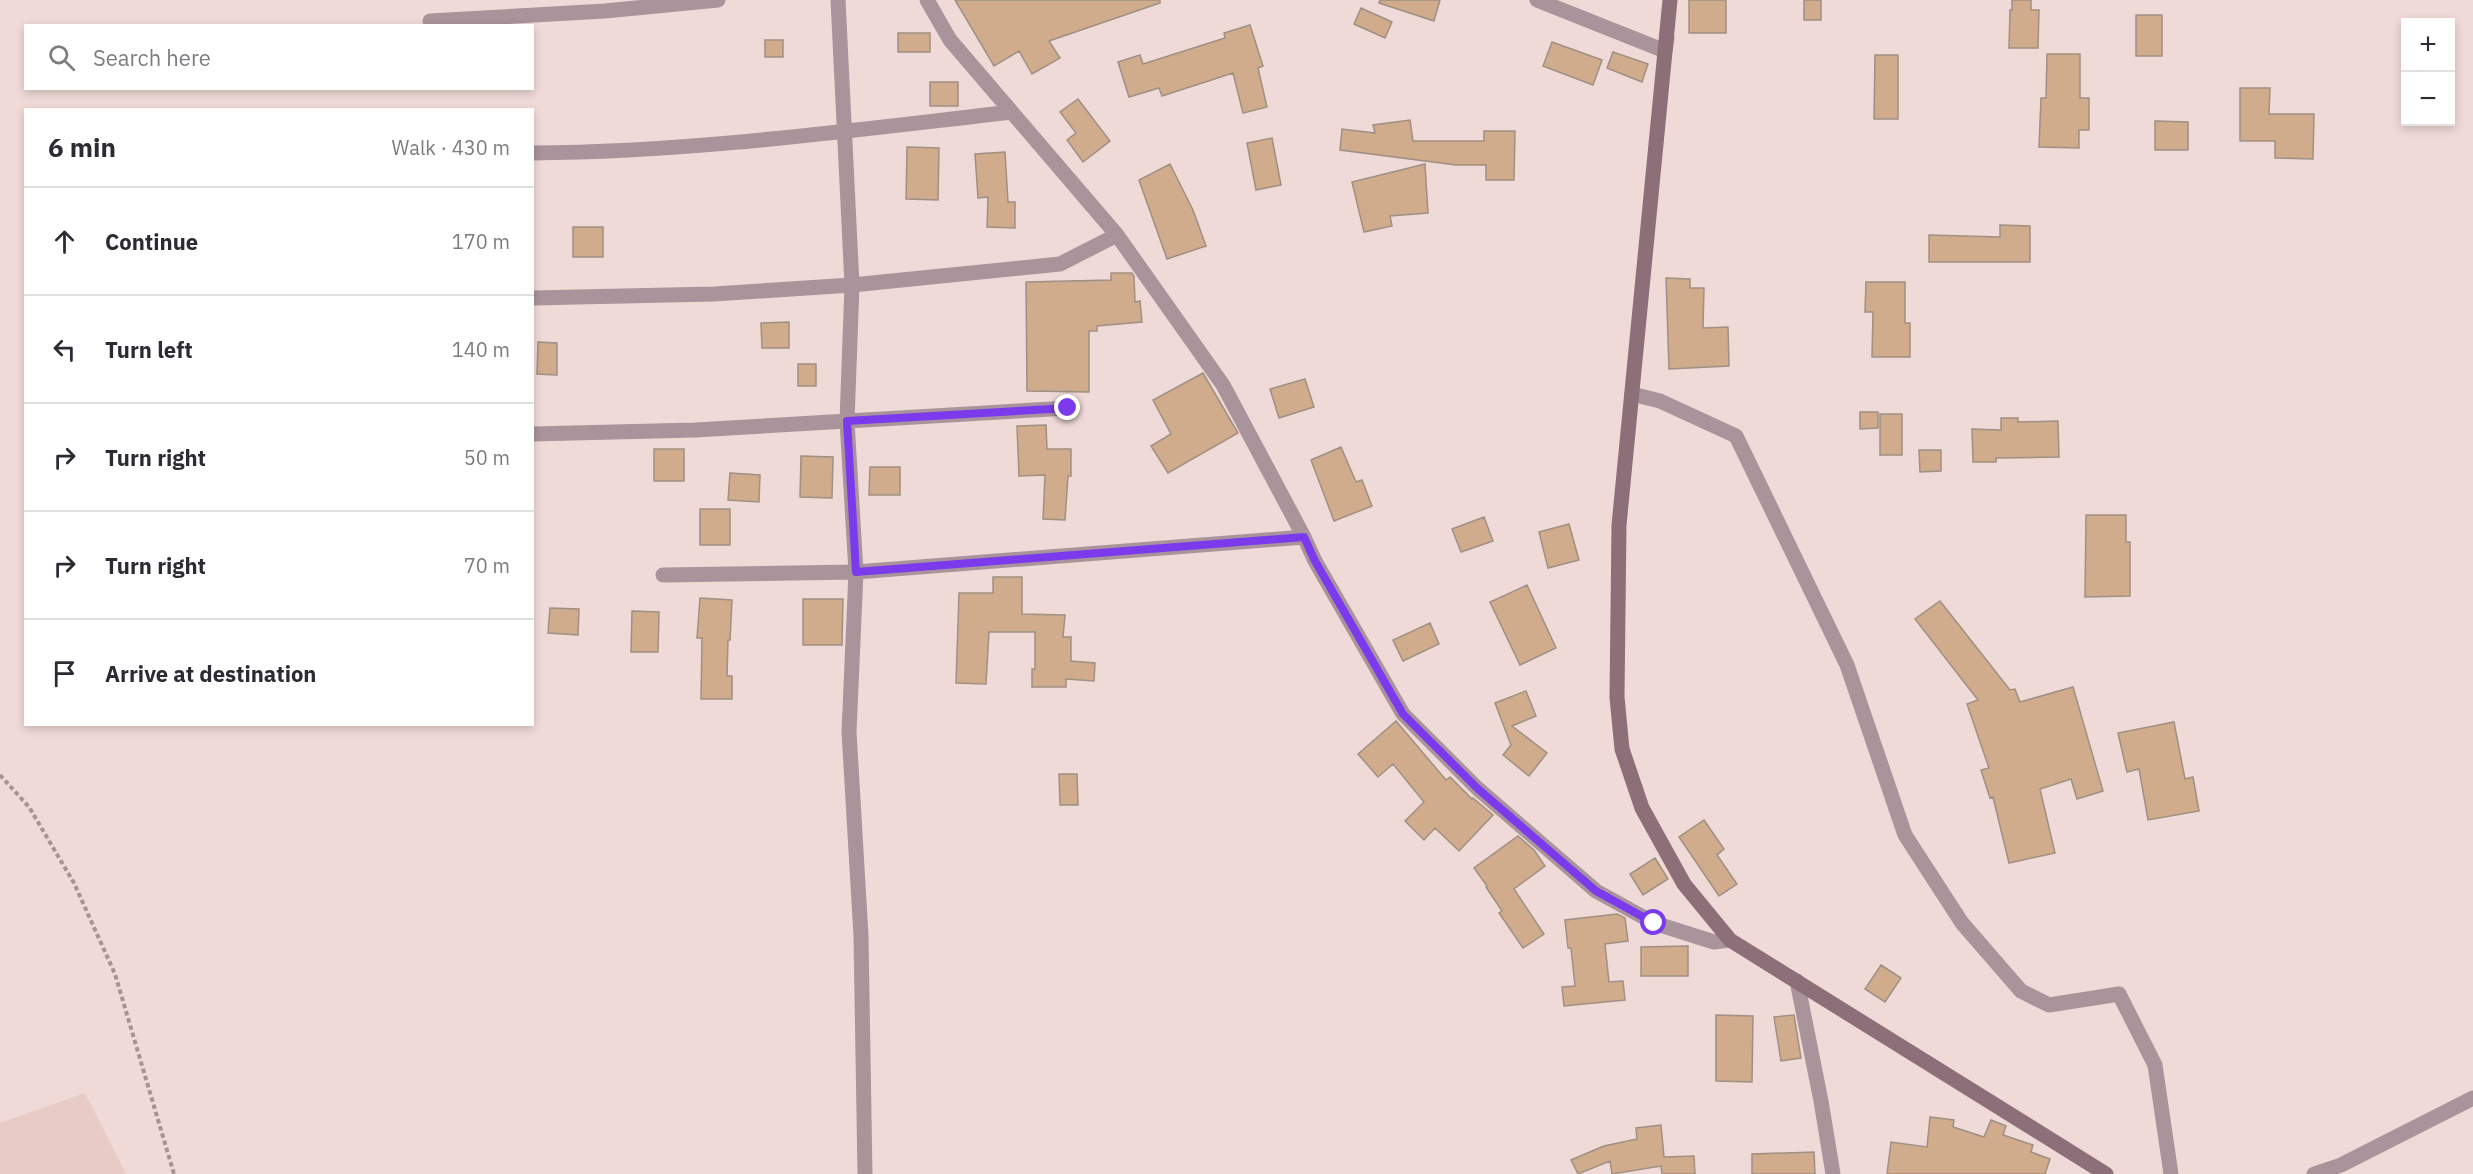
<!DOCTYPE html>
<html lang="en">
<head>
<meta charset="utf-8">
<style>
	body { margin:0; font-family:"IBM Plex Sans",sans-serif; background:#f2f2f3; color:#2b2b33 }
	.controls { position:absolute; right:18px; top:18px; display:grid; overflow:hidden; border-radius:0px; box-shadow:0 3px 9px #0003 }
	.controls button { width:54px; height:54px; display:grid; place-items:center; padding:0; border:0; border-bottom:2px solid #e1e1e2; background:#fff; color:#2b2b33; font:30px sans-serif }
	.stop { position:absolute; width:18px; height:18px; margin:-14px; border:4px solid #7c3aed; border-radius:50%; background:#fff }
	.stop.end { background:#7c3aed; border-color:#fff; box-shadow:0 2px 6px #0008 }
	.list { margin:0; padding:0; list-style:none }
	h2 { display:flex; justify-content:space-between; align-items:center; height:78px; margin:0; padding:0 24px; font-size:26px }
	h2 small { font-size:20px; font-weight:400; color:#7c7c81 }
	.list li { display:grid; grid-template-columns:39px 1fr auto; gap:18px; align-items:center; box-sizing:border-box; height:108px; padding:0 24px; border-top:2px solid #e1e1e2 }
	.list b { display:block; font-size:22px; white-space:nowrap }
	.list em { font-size:20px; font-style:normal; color:#7c7c81 }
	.icon { flex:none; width:33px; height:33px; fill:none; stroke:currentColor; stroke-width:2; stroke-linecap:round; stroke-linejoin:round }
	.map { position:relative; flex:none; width:2473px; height:1174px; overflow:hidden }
	.search { position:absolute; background:#fff; box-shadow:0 3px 9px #0003; left:24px; top:24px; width:510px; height:66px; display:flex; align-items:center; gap:15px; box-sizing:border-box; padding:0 21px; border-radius:0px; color:#7c7c81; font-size:22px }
	.panel { position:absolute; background:#fff; box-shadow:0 3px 9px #0003; left:24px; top:108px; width:510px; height:618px; border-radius:0px }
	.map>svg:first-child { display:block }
	.built { fill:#e9cbc6 }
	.building { fill:#d0ab8c; stroke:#9f9084; stroke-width:1.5 }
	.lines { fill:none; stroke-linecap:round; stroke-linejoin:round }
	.path { stroke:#a49492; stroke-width:4; stroke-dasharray:4.5 3; stroke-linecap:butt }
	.street { stroke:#a9949b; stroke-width:15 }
	.secondary { stroke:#8d6f7a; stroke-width:15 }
	.route { stroke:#7c3aed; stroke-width:8 }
</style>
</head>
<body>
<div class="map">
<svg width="2473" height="1174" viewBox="0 0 2473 1174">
	<rect width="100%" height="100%" fill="#f0dad7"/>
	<path class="built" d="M 85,1093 L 126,1174 L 0,1174 L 0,1123 Z"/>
	<path class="building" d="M 955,0 L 1160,0 L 1160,3 L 1049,41 L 1060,58 L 1032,74 L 1019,51 L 994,66 Z
		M 1380,0 L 1440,0 L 1434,21 L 1379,3 Z
		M 1689,0 L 1726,0 L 1726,33 L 1689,33 Z
		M 1804,0 L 1821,0 L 1821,20 L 1804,20 Z
		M 2012,0 L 2031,0 L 2031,10 L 2039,10 L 2038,48 L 2009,48 L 2010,10 L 2012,10 Z
		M 1361,8 L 1392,22 L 1385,38 L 1354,24 Z
		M 2136,15 L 2162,15 L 2162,56 L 2136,56 Z
		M 1250,25 L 1263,66 L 1258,68 L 1267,107 L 1243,113 L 1233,73 L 1162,96 L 1159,88 L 1129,97 L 1118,62 L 1140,55 L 1143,64 L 1225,38 L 1224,33 Z
		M 898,33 L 930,33 L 930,52 L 898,52 Z
		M 765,40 L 783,40 L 783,57 L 765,57 Z
		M 1552,42 L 1602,60 L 1593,85 L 1543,66 Z
		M 1613,52 L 1648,64 L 1642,82 L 1607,68 Z
		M 2047,54 L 2080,54 L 2080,98 L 2089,98 L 2089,130 L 2079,130 L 2079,148 L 2039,147 L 2041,98 L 2046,98 Z
		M 1875,55 L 1898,55 L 1898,119 L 1874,119 Z
		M 930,82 L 958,82 L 958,106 L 930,106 Z
		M 2240,88 L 2270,88 L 2269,114 L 2314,114 L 2313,159 L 2275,158 L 2275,141 L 2240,141 Z
		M 1078,99 L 1110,141 L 1083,162 L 1067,140 L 1076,133 L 1060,112 Z
		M 1410,120 L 1413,141 L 1484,141 L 1484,131 L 1515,131 L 1514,180 L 1486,180 L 1486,165 L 1456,165 L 1340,150 L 1342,129 L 1375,133 L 1373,125 Z
		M 2155,121 L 2188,122 L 2188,150 L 2155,150 Z
		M 1272,138 L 1281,185 L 1256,190 L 1247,143 Z
		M 907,147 L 939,148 L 938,200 L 906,199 Z
		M 1005,152 L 1008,202 L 1015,202 L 1015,228 L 987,227 L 988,197 L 978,198 L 975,154 Z
		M 1170,164 L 1193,210 L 1206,246 L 1167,259 L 1139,180 Z
		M 1425,164 L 1428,213 L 1390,216 L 1392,226 L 1364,232 L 1352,182 Z
		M 2000,225 L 2030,226 L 2030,262 L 1929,262 L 1929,235 L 2000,237 Z
		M 573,227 L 603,227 L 603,257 L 573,257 Z
		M 1111,273 L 1132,273 L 1134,276 L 1135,302 L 1140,301 L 1142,322 L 1097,326 L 1097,331 L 1089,331 L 1089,392 L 1027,391 L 1026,282 L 1111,280 Z
		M 1666,278 L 1690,279 L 1690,288 L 1704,288 L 1703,328 L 1728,327 L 1729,366 L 1669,369 Z
		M 1866,282 L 1905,282 L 1905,323 L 1910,323 L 1910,357 L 1872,357 L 1873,312 L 1865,312 Z
		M 789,322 L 789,348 L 762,348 L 761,323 Z
		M 538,342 L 557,343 L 557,375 L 537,374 Z
		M 798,364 L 816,364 L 816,386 L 798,386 Z
		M 1203,373 L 1238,433 L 1168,473 L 1151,446 L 1171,434 L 1153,400 Z
		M 1305,379 L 1314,407 L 1279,418 L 1270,389 Z
		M 1860,412 L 1878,412 L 1878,428 L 1860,429 Z
		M 1880,414 L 1902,414 L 1902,455 L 1880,455 Z
		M 2001,418 L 2018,418 L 2018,422 L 2058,421 L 2059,457 L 1996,458 L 1996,462 L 1973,462 L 1972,429 L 2001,430 Z
		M 1046,425 L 1047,449 L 1071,449 L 1071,476 L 1068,476 L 1065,520 L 1043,519 L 1045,475 L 1019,476 L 1017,426 Z
		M 1341,447 L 1356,482 L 1362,480 L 1372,506 L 1334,521 L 1311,460 Z
		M 654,449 L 684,449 L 684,481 L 654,481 Z
		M 1919,450 L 1941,450 L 1941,471 L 1920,472 Z
		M 801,456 L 833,457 L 832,498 L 800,497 Z
		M 870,467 L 900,467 L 900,495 L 869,495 Z
		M 730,473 L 760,475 L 759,502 L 728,500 Z
		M 700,509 L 730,509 L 730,545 L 700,545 Z
		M 2086,515 L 2126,515 L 2126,542 L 2130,542 L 2130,596 L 2085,597 Z
		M 1484,517 L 1493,541 L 1461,552 L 1452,529 Z
		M 1569,524 L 1579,560 L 1548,568 L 1539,532 Z
		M 993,577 L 1022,577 L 1022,614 L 1065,615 L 1063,637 L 1071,637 L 1071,661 L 1095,663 L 1094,681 L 1066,679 L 1066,687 L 1032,687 L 1032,669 L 1035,669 L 1035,632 L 989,632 L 986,684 L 956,683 L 959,593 L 993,593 Z
		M 1527,585 L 1556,648 L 1520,665 L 1490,602 Z
		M 700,598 L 732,600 L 730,640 L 728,640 L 727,676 L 732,676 L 732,699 L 701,699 L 702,638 L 697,638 Z
		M 803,599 L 843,599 L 842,645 L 803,645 Z
		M 1940,601 L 2010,690 L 2015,689 L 2020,702 L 2073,687 L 2103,791 L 2077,799 L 2071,779 L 2040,789 L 2055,853 L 2009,863 L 1993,797 L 1990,798 L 1981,770 L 1989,768 L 1967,704 L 1978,700 L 1915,619 Z
		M 550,608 L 579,609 L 578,635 L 548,633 Z
		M 632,611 L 659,612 L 658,652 L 631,652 Z
		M 1430,623 L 1439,644 L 1403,661 L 1393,640 Z
		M 1526,691 L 1536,716 L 1512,726 L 1547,753 L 1529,776 L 1503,755 L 1511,745 L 1495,703 Z
		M 1396,721 L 1446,780 L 1450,777 L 1472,799 L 1473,798 L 1493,815 L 1459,851 L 1435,828 L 1424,840 L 1405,821 L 1424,802 L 1393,764 L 1378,777 L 1358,754 Z
		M 2174,722 L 2185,779 L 2193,777 L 2199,811 L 2148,820 L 2139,769 L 2127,772 L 2118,733 Z
		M 1059,774 L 1077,774 L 1078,805 L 1060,805 Z
		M 1704,820 L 1724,849 L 1717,855 L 1737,884 L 1719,896 L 1679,837 Z
		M 1518,836 L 1534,850 L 1545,866 L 1514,889 L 1544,934 L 1523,948 L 1499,913 L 1502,911 L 1486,887 L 1487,886 L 1474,868 Z
		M 1655,858 L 1668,879 L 1643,895 L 1630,874 Z
		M 1617,914 L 1625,918 L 1628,941 L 1605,944 L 1609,982 L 1623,981 L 1625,1000 L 1564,1006 L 1562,987 L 1575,986 L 1571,948 L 1568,948 L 1565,920 Z
		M 1688,946 L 1688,976 L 1641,976 L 1641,947 Z
		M 1881,965 L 1901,978 L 1885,1002 L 1865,989 Z
		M 1716,1015 L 1753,1016 L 1752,1082 L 1716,1081 Z
		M 1794,1015 L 1801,1058 L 1781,1061 L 1774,1017 Z
		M 1930,1117 L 1954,1120 L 1953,1127 L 1984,1137 L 1991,1120 L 2006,1126 L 2003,1135 L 2033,1145 L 2031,1152 L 2050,1159 L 2045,1174 L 1887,1174 L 1891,1142 L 1927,1147 Z
		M 1661,1125 L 1664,1157 L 1694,1156 L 1695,1174 L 1662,1174 L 1661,1166 L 1612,1174 L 1610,1161 L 1578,1174 L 1571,1160 L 1604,1146 L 1637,1139 L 1636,1128 Z
		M 1814,1152 L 1815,1174 L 1752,1174 L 1752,1154 Z"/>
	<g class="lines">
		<path class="path" d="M 0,775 L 29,807 L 74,883 L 115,974 L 174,1174"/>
		<path class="street" d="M 838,0 L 852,285 L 847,421 L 856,572 L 849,732 L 861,936 L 865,1174
			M 927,0 L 950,40 L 1117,235 L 1223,385 L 1304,537 L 1315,561 L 1403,714 L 1477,788 L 1596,891 L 1654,923 L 1714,942 L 1730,940
			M 1537,0 L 1665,51 L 1667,38
			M 430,21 L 605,11 L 718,0
			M 532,153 C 693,152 853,130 1012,112
			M 532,298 L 714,294 L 852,285 L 1060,264 L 1117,235
			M 1632,394 L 1660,401 L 1736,436 L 1847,665 L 1905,835 L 1962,923 L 2021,991 L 2049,1005 L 2119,994 L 2155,1065 L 2171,1174
			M 532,434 L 695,430 L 1068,408
			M 663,575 L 856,572 L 1304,537
			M 1797,981 L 1821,1101 L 1833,1174
			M 2314,1174 L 2341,1165 L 2473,1098"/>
		<path class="secondary" d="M 1670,0 L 1619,525 L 1617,697 L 1622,749 L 1642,808 L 1684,884 L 1730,940 L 2106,1174"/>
	</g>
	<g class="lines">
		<path class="route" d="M 1068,408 L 847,421 L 856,572 L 1304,537 L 1315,561 L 1403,714 L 1477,788 L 1596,891 L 1654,923"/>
	</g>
</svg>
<div class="controls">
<button>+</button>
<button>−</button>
</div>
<div class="stop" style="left:1654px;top:923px"></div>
<div class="stop end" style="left:1068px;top:408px"></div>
<div class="search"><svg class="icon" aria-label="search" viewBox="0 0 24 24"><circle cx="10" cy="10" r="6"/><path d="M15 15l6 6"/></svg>Search here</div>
<section class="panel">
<h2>6 min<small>Walk · 430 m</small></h2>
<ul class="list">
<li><svg class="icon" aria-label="ahead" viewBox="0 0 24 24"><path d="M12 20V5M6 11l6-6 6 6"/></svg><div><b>Continue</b></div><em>170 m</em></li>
<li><svg class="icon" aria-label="left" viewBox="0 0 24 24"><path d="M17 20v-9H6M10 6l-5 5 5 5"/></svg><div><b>Turn left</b></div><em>140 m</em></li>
<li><svg class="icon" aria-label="right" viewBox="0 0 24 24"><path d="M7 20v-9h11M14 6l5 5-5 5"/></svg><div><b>Turn right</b></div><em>50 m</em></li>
<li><svg class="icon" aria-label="right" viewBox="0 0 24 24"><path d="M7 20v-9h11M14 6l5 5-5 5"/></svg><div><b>Turn right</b></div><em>70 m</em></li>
<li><svg class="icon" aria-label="arrive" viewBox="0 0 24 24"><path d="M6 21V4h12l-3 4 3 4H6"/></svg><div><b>Arrive at destination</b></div></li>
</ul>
</section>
</div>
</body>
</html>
